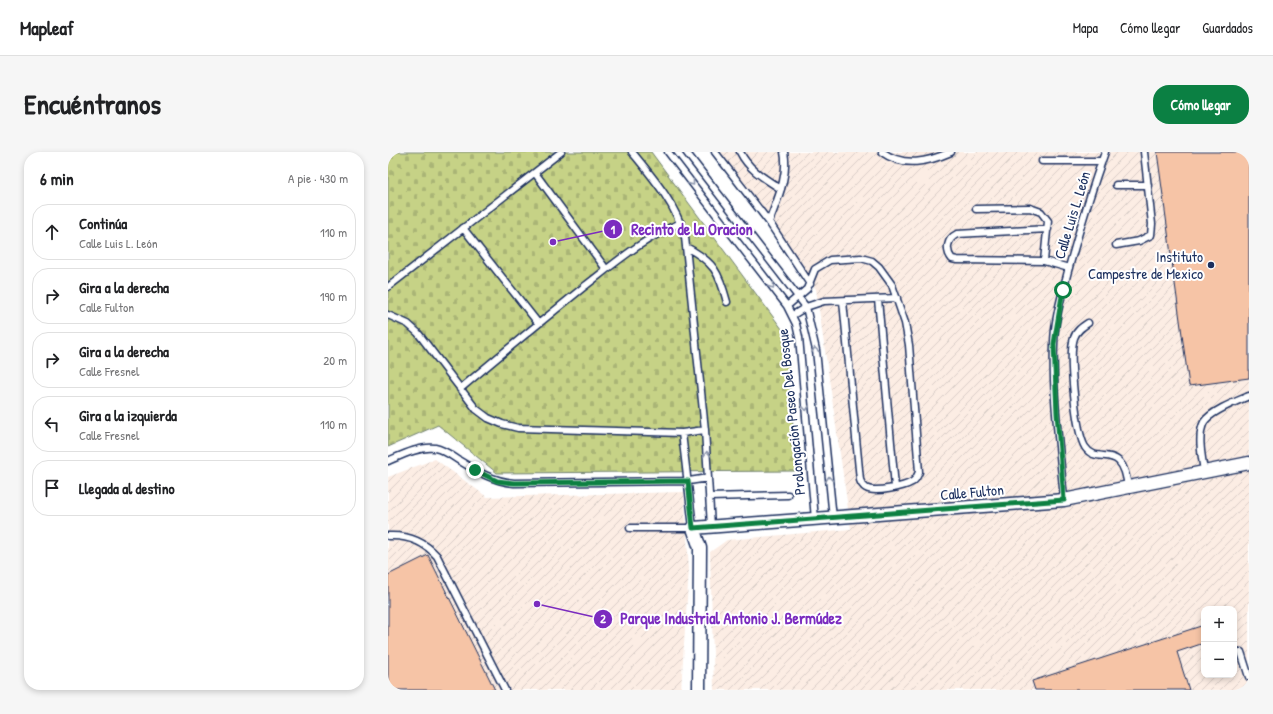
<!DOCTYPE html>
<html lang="es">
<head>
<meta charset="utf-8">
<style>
	body { margin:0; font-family:"Patrick Hand",sans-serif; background:#f6f6f6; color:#202124 }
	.controls { position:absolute; right:12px; bottom:12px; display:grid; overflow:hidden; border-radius:8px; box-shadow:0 2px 6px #0003 }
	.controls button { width:36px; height:36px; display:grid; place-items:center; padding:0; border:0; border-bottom:1px solid #e0e0e0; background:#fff; color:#202124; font:20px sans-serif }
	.stop { position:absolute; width:12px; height:12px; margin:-9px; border:3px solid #0b8043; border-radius:50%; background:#fff }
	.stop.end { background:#0b8043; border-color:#fff; box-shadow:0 1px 4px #0008 }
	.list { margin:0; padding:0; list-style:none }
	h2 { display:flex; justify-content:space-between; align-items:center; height:52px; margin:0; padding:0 16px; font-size:17px }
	h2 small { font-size:13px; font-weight:400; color:#757577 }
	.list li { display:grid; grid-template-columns:26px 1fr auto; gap:12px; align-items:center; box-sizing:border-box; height:56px; margin:0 8px 8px; padding:0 8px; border:1px solid #e0e0e0; border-radius:16px }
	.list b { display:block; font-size:15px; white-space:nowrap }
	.list p { margin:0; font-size:13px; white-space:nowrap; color:#757577 }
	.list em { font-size:13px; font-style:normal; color:#757577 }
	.icon { flex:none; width:22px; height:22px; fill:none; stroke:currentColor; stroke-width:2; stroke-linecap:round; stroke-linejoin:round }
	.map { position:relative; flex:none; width:861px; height:538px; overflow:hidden; border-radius:16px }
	header { display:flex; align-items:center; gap:24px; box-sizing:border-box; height:56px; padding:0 20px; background:#fff; border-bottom:1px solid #e0e0e0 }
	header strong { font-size:19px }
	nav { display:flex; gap:22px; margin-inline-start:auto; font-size:14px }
	.intro { display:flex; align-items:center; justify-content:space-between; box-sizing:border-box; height:96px; padding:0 24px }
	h1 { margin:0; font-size:28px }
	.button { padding:10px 18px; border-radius:16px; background:#0b8043; color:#fff; font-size:14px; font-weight:700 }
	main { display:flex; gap:24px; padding:0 24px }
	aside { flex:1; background:#fff; border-radius:16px; box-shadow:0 2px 6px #0003 }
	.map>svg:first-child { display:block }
	.industrial { fill:url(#industrial-furrows); fill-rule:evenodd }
	.cemetery { fill:url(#cemetery-stones); stroke:#708072 }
	.building { fill:#f6c4a6; stroke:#1b2f5e }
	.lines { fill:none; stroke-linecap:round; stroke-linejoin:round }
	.service-casing { stroke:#1b2f5e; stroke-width:9 }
	.minor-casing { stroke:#1b2f5e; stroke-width:15 }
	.service { stroke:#fff; stroke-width:6 }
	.minor { stroke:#fff; stroke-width:12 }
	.oneway { stroke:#8d97ae }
	.route { stroke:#0b8043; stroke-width:5 }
	.poi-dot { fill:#1b2f5e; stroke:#fff; stroke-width:1.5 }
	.labels { text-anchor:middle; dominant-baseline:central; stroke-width:4; stroke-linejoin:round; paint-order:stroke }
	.street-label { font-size:15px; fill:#1b2f5e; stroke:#fff }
	.poi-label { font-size:15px; fill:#1b2f5e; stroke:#fff; text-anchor:end }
	.leader { fill:none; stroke:#7b2cbf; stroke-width:1.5 }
	.callout-dot { fill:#7b2cbf; stroke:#fff; stroke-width:1.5 }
	.mark-label { font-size:12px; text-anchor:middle; font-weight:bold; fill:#fff }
	.callout-label { font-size:16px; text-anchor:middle; font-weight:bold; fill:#7b2cbf; stroke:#fff; stroke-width:4; stroke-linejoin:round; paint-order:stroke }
</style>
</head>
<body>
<header>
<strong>Mapleaf</strong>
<nav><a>Mapa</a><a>Cómo llegar</a><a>Guardados</a></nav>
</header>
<div class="intro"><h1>Encuéntranos</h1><a class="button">Cómo llegar</a></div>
<main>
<aside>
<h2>6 min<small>A pie · 430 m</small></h2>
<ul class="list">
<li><svg class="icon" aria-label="ahead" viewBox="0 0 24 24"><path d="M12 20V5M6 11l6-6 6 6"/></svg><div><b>Continúa</b><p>Calle Luis L. León</p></div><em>110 m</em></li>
<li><svg class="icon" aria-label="right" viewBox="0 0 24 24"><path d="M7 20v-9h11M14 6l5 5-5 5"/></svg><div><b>Gira a la derecha</b><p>Calle Fulton</p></div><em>190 m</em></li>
<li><svg class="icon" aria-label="right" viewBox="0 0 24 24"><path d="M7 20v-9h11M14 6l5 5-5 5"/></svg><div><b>Gira a la derecha</b><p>Calle Fresnel</p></div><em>20 m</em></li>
<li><svg class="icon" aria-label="left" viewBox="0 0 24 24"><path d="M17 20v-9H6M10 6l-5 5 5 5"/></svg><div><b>Gira a la izquierda</b><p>Calle Fresnel</p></div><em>110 m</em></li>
<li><svg class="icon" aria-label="arrive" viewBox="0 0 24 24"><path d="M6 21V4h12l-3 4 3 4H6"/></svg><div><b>Llegada al destino</b></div></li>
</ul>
</aside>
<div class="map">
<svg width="861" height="538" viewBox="0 0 861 538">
	<defs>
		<pattern id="industrial-furrows" width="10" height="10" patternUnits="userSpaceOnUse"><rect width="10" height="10" fill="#fcede4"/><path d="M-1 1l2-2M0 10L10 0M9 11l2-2" fill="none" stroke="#d7ccc6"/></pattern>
		<pattern id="cemetery-stones" width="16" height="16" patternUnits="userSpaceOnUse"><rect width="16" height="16" fill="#c6d286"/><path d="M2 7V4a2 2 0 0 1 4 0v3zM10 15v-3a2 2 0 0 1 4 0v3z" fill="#aab576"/></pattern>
	</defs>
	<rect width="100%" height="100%" fill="#fff"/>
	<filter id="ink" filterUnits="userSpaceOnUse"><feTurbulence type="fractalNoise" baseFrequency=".025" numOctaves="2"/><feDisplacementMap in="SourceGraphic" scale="8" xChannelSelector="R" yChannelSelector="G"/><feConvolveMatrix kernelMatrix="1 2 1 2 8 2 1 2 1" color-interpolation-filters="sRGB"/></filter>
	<g filter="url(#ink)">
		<path class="industrial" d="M 323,0 L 861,0 L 861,538 L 326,538 L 322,400 L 339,388 L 463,377 L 428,137 ZM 816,457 L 846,457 L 846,523 L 816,523 Z
			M 47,307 L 99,345 L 296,340 L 301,417 L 293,538 L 0,538 L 0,325 Z"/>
		<path class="cemetery" d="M 0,0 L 263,0 L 397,181 L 409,319 L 109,321 L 50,273 L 0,295 Z"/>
		<path class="building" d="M 769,0 L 861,0 L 861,226 L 801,234 Z
			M 40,403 L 107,538 L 0,538 L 0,423 Z
			M 816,473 L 816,491 L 789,500 L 801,538 L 647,538 L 644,529 Z"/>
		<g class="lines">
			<defs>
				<path id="service" d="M 244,0 C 266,27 287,51 297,85 L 317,278 L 323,374
					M 280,0 L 399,154 L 408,172 L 411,185 L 427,367
					M 298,0 L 418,155 L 428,198 L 445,366
					M 327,0 L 381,70 L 422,132
					M 352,0 C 361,18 376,26 393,37
					M 494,0 C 516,16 540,10 563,0
					M 654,9 L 714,9
					M 147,21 L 218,117
					M 728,33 L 760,33
					M 588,57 L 642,56 L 653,60 L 660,69 L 656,109
					M 381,70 C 389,48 401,24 396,0
					M 75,76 L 150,171
					M 660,77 L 569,82 C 559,87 557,98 564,107 L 569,108 L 656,109 L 681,116
					M 728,93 L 751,89 L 763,83 L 764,72 L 756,0
					M 298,95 C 326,110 331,120 339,150
					M 0,135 L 173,0
					M 490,147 L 507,335
					M 399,154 L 419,137 L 427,117 L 442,108 L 473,106 L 484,109 L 491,115 L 504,133 L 517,171 L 521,193 L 531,320 C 529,324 528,328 524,330 C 516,335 486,341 478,336 C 475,334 473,331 472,328 L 455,149
					M 0,163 L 20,172 L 30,181 L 88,257 L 100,266 L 114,272 L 130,276 L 294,281 L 317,278
					M 405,163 L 418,155 L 436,149 L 509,146
					M 700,171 C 694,175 688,179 686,186 C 680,203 688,280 697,295 C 710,315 735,287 740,336
					M 72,237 C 113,202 155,168 197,134 C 227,111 257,85 293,71
					M 0,309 C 14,303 32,294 47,296 C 57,298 64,304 72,309 C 90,320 105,329 126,331 L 301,329 L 320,326
					M 816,319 C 814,306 809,283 816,270 C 823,259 849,249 861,244
					M 321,345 L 400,343
					M 676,348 C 672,297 664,244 666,193 C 666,168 674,143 680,119 C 691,79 703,39 717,0
					M 242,376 L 305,376 L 294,281
					M 0,384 C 19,383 36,389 49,404 L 117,538
					M 853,500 L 861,525"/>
				<path id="minor" d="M 311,538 L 312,396 L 305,376 L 676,348 L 861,311"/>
			</defs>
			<use href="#service" class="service-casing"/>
			<use href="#minor" class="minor-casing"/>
			<use href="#service" class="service"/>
			<use href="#minor" class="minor"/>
		</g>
		<defs><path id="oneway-chevron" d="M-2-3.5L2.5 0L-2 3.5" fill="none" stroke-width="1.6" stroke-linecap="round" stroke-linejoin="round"/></defs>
		<g class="oneway">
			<use href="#oneway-chevron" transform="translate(304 31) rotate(52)"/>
			<use href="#oneway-chevron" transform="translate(384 134) rotate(53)"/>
			<use href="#oneway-chevron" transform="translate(427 198) rotate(-98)"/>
			<use href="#oneway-chevron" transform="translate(418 256) rotate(85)"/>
			<use href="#oneway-chevron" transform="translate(319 302) rotate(-94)"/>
			<use href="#oneway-chevron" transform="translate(441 327) rotate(-96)"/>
		</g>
	</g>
	<g class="lines" filter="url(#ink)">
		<path class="route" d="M 87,318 L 109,329 L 126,331 L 300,329 L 305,376 L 676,348 L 669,261 L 666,192 L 675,138"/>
	</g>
	<circle class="poi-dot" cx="823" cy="113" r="4"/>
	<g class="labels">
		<g class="street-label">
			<text transform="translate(684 63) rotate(-73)">Calle Luis L. León</text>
			<text transform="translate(403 260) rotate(-96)">Prolongación Paseo Del Bosque</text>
			<text transform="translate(584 340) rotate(-5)">Calle Fulton</text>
		</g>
		<g class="poi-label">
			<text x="815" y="104">Instituto<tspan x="815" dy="17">Campestre de Mexico</tspan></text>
		</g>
	</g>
	<path class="leader" d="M165 90L225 77M149 452L215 467"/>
	<g class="callout-dot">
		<circle cx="165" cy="90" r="4"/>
		<circle cx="149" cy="452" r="4"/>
		<circle cx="225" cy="77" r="10"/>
		<circle cx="215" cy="467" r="10"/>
	</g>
	<g class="mark-label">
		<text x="225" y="82">1</text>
		<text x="215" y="471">2</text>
	</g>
	<g class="callout-label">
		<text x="304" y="83">Recinto de la Oracion</text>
		<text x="343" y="472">Parque Industrial Antonio J. Bermúdez</text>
	</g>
</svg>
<div class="controls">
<button>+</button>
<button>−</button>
</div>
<div class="stop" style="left:675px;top:138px"></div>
<div class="stop end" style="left:87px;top:318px"></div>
</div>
</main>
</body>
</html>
